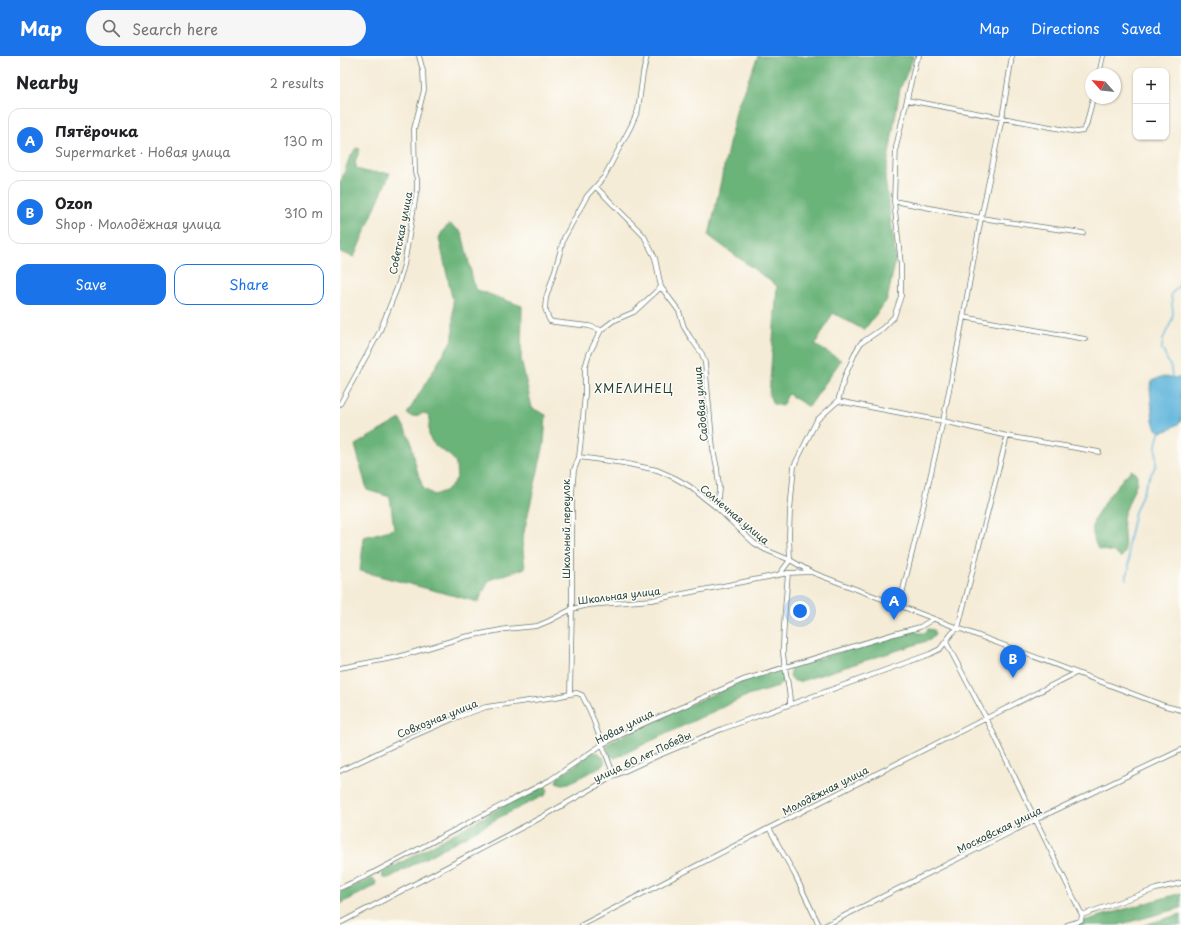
<!DOCTYPE html>
<html lang="en">
<head>
<meta charset="utf-8">
<style>
	body { margin:0; font-family:"Playpen Sans",sans-serif; background:#f6f6f6; color:#202124 }
	.controls { position:absolute; right:12px; top:12px; display:grid; overflow:hidden; border-radius:8px; box-shadow:0 1px 3px #0004 }
	.controls button { width:36px; height:36px; display:grid; place-items:center; padding:0; border:0; border-bottom:1px solid #e0e0e0; background:#fff; color:#202124; font:20px sans-serif }
	.compass { position:absolute; left:745px; top:12px; width:36px; height:36px; border-radius:50%; background:#fff; box-shadow:0 1px 3px #0004; rotate:297deg }
	.you { position:absolute; left:460px; top:555px; width:14px; height:14px; margin:-10px; border:3px solid #fff; border-radius:50%; background:#1a73e8; box-shadow:0 0 0 6px #1a73e833 }
	.badge { display:grid; place-items:center; width:26px; height:26px; border-radius:50%; background:#1a73e8; color:#fff; font-size:13px; font-weight:700 }
	.pin { position:absolute; translate:-50% -33px; filter:drop-shadow(0 1px 2px #0008) }
	.pin::after { content:''; position:absolute; top:21px; width:14px; height:12px; background:inherit; clip-path:polygon(0 0,100% 0,50% 100%) }
	.list { margin:0; padding:0; list-style:none }
	h2 { display:flex; justify-content:space-between; align-items:center; height:52px; margin:0; padding:0 16px; font-size:17px }
	h2 small { font-size:13px; font-weight:400; color:#757577 }
	.list li { display:grid; grid-template-columns:26px 1fr auto; gap:12px; align-items:center; box-sizing:border-box; height:64px; margin:0 8px 8px; padding:0 8px; border:1px solid #e0e0e0; border-radius:12px }
	.list b { display:block; font-size:15px; white-space:nowrap }
	.list p { margin:0; font-size:13px; white-space:nowrap; color:#757577 }
	.list em { font-size:13px; font-style:normal; color:#757577 }
	.actions { display:flex; gap:8px; padding:12px 16px }
	.actions a { flex:1; padding:9px 0; border:1px solid #1a73e8; border-radius:12px; text-align:center; font-size:14px; color:#1a73e8 }
	.actions .main { background:#1a73e8; color:#fff }
	.icon { flex:none; width:22px; height:22px; fill:none; stroke:currentColor; stroke-width:2; stroke-linecap:round; stroke-linejoin:round }
	.map { position:relative; flex:none; width:841px; height:869px; overflow:hidden }
	header { display:flex; align-items:center; gap:24px; box-sizing:border-box; height:56px; padding:0 20px; background:#1a73e8; color:#fff }
	header strong { font-size:19px }
	nav { display:flex; gap:22px; margin-inline-start:auto; font-size:14px }
	.search { width:280px; height:36px; background:#f6f6f6; display:flex; align-items:center; gap:10px; box-sizing:border-box; padding:0 14px; border-radius:22px; color:#757577; font-size:15px }
	main { display:flex }
	aside { flex:1; background:#fff }
	.map>svg:first-child { display:block }
	.forest { fill:#6bb379; stroke:#457856 }
	.water { fill:#5db4da; stroke:#3e7887 }
	.lines { fill:none; stroke-linecap:round; stroke-linejoin:round }
	.stream { stroke:#5db4da; stroke-width:1.5 }
	.minor-casing { stroke:#6a7a6d; stroke-width:5.5 }
	.minor { stroke:#fff; stroke-width:4 }
	.labels { text-anchor:middle; dominant-baseline:central; stroke-width:3; stroke-linejoin:round; paint-order:stroke }
	.street-label { font-size:10px; fill:#1f3d34; stroke:#fdfcf7 }
	.quarter-label { font-size:12px; letter-spacing:1px; fill:#1f3d34; stroke:#fdfcf7 }
</style>
</head>
<body>
<header>
<strong>Map</strong>
<div class="search"><svg class="icon" aria-label="search" viewBox="0 0 24 24"><circle cx="10" cy="10" r="6"/><path d="M15 15l6 6"/></svg>Search here</div>
<nav><a>Map</a><a>Directions</a><a>Saved</a></nav>
</header>
<main>
<aside>
<h2>Nearby<small>2 results</small></h2>
<ul class="list">
<li><span class="badge">A</span><div><b>Пятёрочка</b><p>Supermarket · Новая улица</p></div><em>130 m</em></li>
<li><span class="badge">B</span><div><b>Ozon</b><p>Shop · Молодёжная улица</p></div><em>310 m</em></li>
</ul>
<div class="actions"><a class="main">Save</a><a>Share</a></div>
</aside>
<div class="map">
<svg width="841" height="869" viewBox="0 0 841 869">
	<rect width="100%" height="100%" fill="#fdfcf7"/>
	<filter id="ink" filterUnits="userSpaceOnUse"><feTurbulence type="fractalNoise" baseFrequency=".025" numOctaves="2"/><feDisplacementMap in="SourceGraphic" scale="8" xChannelSelector="R" yChannelSelector="G"/><feConvolveMatrix kernelMatrix="1 2 1 2 8 2 1 2 1" color-interpolation-filters="sRGB"/></filter>
	<filter id="wash" filterUnits="userSpaceOnUse"><feTurbulence type="fractalNoise" baseFrequency=".012" numOctaves="4" result="noise"/><feDisplacementMap in="SourceGraphic" scale="16" xChannelSelector="R" yChannelSelector="G"/><feGaussianBlur stdDeviation="0.9" result="paint"/><feColorMatrix in="noise" values="0 0 0 0 0 0 0 0 0 0 0 0 0 0 0 0 0 1.4 0 .05"/><feComposite in="paint" operator="in"/></filter>
	<g filter="url(#wash)">
		<rect width="100%" height="100%" fill="#f5ecd7"/>
		<path class="forest" d="M 418,0 L 574,0 L 560,33 L 545,122 L 556,203 L 547,244 L 524,274 L 493,257 L 475,289 L 501,304 L 469,351 L 448,338 L 442,350 L 433,348 L 429,339 L 437,230 L 369,180 L 397,51 Z
			M 16,92 L 20,93 L 15,106 L 17,113 L 26,116 L 50,117 L 14,201 L 0,196 L 0,128 L 9,103 Z
			M 110,168 L 122,177 L 135,233 L 182,250 L 181,303 L 192,352 L 206,359 L 204,388 L 182,485 L 185,512 L 149,524 L 138,546 L 20,515 L 24,481 L 54,473 L 50,441 L 27,434 L 15,389 L 60,363 L 71,385 L 76,411 L 83,432 L 94,439 L 107,434 L 117,422 C 116,417 117,410 115,406 C 114,403 109,399 106,397 C 88,386 87,381 90,361 L 84,357 L 73,361 L 67,358 L 113,282 L 113,246 L 99,182 L 103,174 Z
			M 791,414 L 797,418 L 797,426 L 783,461 L 785,496 L 781,502 L 774,496 L 758,493 C 754,485 752,478 753,469 C 755,455 781,424 791,414 Z
			M 588,573 L 594,574 L 595,579 L 590,584 L 458,626 L 452,624 L 450,621 L 451,611 L 573,574 L 579,577 L 584,577 Z
			M 441,614 L 443,617 L 442,627 L 438,631 L 404,641 L 275,702 L 270,700 L 267,692 L 267,688 L 301,670 L 401,626 Z
			M 258,696 L 263,701 L 265,706 L 262,710 L 229,727 L 222,728 L 216,726 L 218,721 L 252,697 Z
			M 204,728 L 208,734 L 205,739 L 162,760 L 49,822 L 43,822 L 42,817 Z
			M 33,822 L 36,826 L 35,830 L 0,848 L 0,836 Z
			M 841,837 L 841,852 L 778,869 L 730,869 Z
			M 841,858 L 841,869 L 804,869 Z"/>
		<path class="water" d="M 821,321 L 841,322 L 841,366 L 829,374 L 821,376 L 816,373 L 813,365 L 810,332 L 812,325 Z"/>
		<g class="lines">
			<path class="stream" d="M 832,322 L 831,312 L 822,293 L 823,283 L 832,264 L 833,256 L 831,238 L 838,231 L 841,224
				M 786,523 L 789,513 L 789,503 L 788,488 L 795,456 L 808,424 L 816,409 L 816,388 L 820,374"/>
		</g>
	</g>
	<g filter="url(#ink)">
		<g class="lines">
			<defs>
				<path id="minor" d="M 672,0 L 662,62 L 641,162 L 622,268 L 603,365 L 667,380 L 618,572 L 825,650 L 841,654
					M 759,18 L 763,0
					M 567,44 L 737,76 L 743,75 L 746,70 L 753,42
					M 256,131 L 304,180 L 315,202 L 321,231 L 339,255 L 344,271 L 350,281 L 362,298 L 365,307 L 373,393 L 377,412 L 379,432 L 377,452
					M 554,145 L 641,162 L 743,177
					M 623,261 L 745,283
					M 261,274 L 249,270 L 214,266 L 210,265 L 208,261 L 205,252 L 206,242 L 215,214 L 224,182 L 247,140 L 264,121 L 291,70 L 298,54 L 303,17 L 307,0
					M 498,345 L 505,320 L 516,295 L 521,287 L 543,272 L 554,261 L 561,240 L 561,209 L 554,145 L 556,91 L 576,4 L 579,0
					M 0,348 L 39,277 L 57,232 L 64,209 L 77,133 L 77,123 L 75,116 L 74,73 L 84,34 L 83,15 L 79,0
					M 667,380 L 759,396
					M 239,401 L 283,407 L 317,414 L 335,422 L 349,430 L 377,452 L 414,487 L 426,494 L 450,504 L 471,516 L 618,572
					M 448,517 C 446,543 443,570 443,596 C 444,613 450,630 450,648
					M 439,519 L 450,504 L 449,480 L 450,455 L 454,410 L 477,364 L 498,345 L 603,365 L 582,456 L 559,550
					M 606,586 L 646,662 L 742,859
					M 0,612 L 58,601 L 124,581 L 166,573 L 197,570 L 209,565 L 232,553 L 249,549 L 312,544 L 448,517 L 471,516
					M 0,715 L 71,681 L 115,662 L 146,651 L 216,641 L 230,638
					M 274,720 L 250,655 L 242,639 L 237,637 L 230,638 L 232,553 L 232,437 L 234,414 L 239,401 L 242,374 L 245,337 L 245,311 L 249,298 L 261,274 L 273,265 L 294,256 L 321,231
					M 429,772 L 455,819 L 479,869
					M 0,832 L 27,820 L 210,724 L 263,688 L 303,668 L 403,624 L 554,578 L 580,571 L 593,563
					M 0,867 L 202,761 L 274,720 L 315,701 L 382,673 L 590,598 L 600,593 L 612,577 L 618,572
					M 242,869 L 429,772 L 736,617
					M 486,869 L 695,764 L 841,694
					M 727,869 L 737,866 L 741,864 L 742,859 L 816,833 L 841,827"/>
			</defs>
			<use href="#minor" class="minor-casing"/>
			<use href="#minor" class="minor"/>
		</g>
	</g>
	<g class="labels">
		<g class="street-label">
			<text transform="translate(60 177) rotate(-79)">Советская улица</text>
			<text transform="translate(360 348) rotate(-95)">Садовая улица</text>
			<text transform="translate(395 458) rotate(40)">Солнечная улица</text>
			<text transform="translate(225 473) rotate(-90)">Школьный переулок</text>
			<text transform="translate(279 539) rotate(-7)">Школьная улица</text>
			<text transform="translate(97 662) rotate(-22)">Совхозная улица</text>
			<text transform="translate(284 670) rotate(-27)">Новая улица</text>
			<text transform="translate(302 700) rotate(-25)">улица 60 лет Победы</text>
			<text transform="translate(485 734) rotate(-27)">Молодёжная улица</text>
			<text transform="translate(659 773) rotate(-26)">Московская улица</text>
		</g>
		<g class="quarter-label">
			<text x="294" y="332">ХМЕЛИНЕЦ</text>
		</g>
	</g>
</svg>
<div class="controls">
<button>+</button>
<button>−</button>
</div>
<svg class="compass" viewBox="-18 -18 36 36"><path d="M0-13l5 13h-10z" fill="#e53935"/><path d="M0 13l5-13h-10z" fill="#757577"/></svg>
<div class="you"></div>
<div class="pin badge" style="left:554px;top:564px">A</div>
<div class="pin badge" style="left:673px;top:622px">B</div>
</div>
</main>
</body>
</html>
